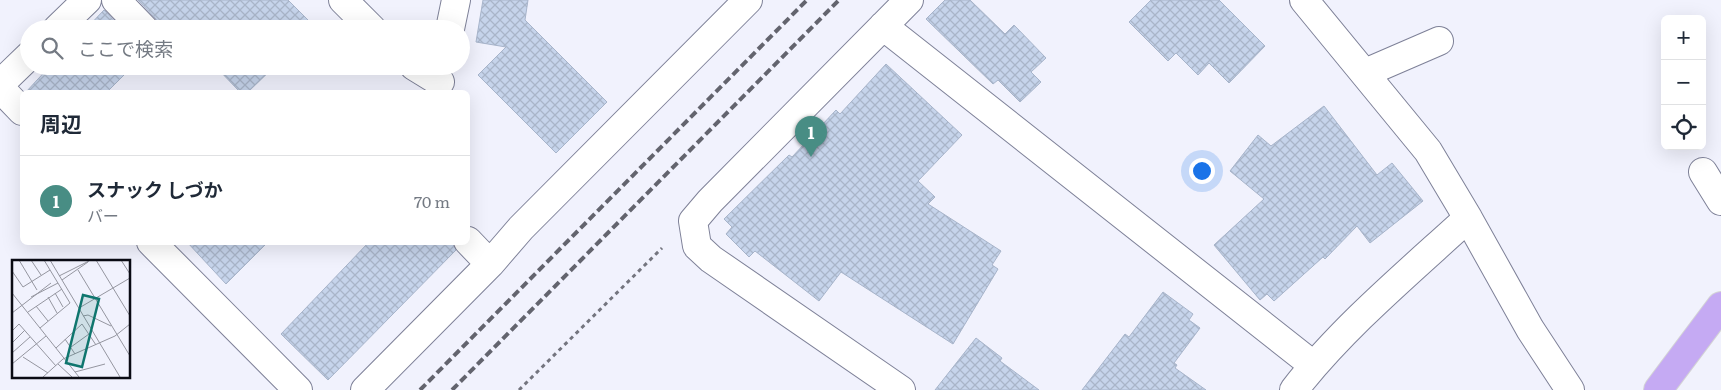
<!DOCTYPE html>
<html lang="ja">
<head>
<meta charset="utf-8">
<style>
	body { margin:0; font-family:Literata,"Noto Sans JP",serif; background:#f6f6f7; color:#1f2937 }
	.controls { position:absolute; right:15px; top:15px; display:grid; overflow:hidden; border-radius:8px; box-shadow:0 5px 20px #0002 }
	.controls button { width:45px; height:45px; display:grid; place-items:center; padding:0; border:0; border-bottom:1px solid #e0e1e3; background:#fff; color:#1f2937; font:25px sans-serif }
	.you { position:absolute; left:1201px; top:170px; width:18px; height:18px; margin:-12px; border:4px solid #fff; border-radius:50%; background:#1a73e8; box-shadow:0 0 0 8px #1a73e833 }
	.badge { display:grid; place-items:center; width:32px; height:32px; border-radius:50%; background:#488d84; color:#fff; font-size:16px; font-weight:700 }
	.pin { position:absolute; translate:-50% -41px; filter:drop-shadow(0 1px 2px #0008) }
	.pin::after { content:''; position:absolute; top:26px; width:18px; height:15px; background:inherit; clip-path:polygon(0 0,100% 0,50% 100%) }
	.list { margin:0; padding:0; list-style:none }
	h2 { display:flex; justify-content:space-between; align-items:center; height:65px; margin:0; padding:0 20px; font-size:21px }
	h2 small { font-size:16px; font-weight:400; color:#747a83 }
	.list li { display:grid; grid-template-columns:32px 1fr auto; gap:15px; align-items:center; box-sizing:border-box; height:90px; padding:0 20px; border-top:1px solid #e0e1e3 }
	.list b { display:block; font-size:19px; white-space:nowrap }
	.list p { margin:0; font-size:16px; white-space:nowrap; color:#747a83 }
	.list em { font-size:16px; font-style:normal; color:#747a83 }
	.icon { flex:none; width:28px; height:28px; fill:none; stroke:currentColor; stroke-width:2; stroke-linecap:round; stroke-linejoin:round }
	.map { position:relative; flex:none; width:1721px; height:390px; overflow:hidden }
	.search { position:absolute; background:#fff; box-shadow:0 5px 20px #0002; left:20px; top:20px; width:450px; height:55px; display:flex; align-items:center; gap:12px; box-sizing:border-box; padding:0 18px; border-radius:28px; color:#747a83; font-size:19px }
	.panel { position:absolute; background:#fff; box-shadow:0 5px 20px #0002; left:20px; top:90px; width:450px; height:155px; border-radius:8px }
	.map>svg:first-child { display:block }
	.building { fill:url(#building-cross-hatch); stroke:#a7b4ca }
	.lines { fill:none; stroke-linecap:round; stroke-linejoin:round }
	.minor-casing { stroke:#7e8198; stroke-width:30 }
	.major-casing { stroke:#d3d3d5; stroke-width:30 }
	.path { stroke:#74757f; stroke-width:3; stroke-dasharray:4 4; stroke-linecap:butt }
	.minor { stroke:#fff; stroke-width:28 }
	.major { stroke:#c5aaf3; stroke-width:28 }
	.rail { stroke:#63646e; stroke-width:4; stroke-dasharray:8 4; stroke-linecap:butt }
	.inset-road { fill:none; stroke:#9596a0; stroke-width:1 }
	.view { fill:#0f766e; fill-opacity:0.15; stroke:#0f766e; stroke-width:2.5 }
	.inset-edge { fill:none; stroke:#0a0b14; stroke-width:2.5 }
</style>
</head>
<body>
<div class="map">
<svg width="1721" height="390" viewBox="0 0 1721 390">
	<defs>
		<pattern id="building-cross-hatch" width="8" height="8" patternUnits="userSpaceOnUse" patternTransform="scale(1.25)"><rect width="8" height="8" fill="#c6d4eb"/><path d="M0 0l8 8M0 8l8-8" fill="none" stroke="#a9b5c9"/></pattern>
	</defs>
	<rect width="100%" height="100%" fill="#f1f2fd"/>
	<path class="building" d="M 138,0 L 288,0 L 315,27 L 313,29 L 180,29 L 175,23 L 169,29 L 159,29 L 156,19 Z
		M 483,0 L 528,0 L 525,20 L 607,102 L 556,153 L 478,75 L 506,47 L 476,42 Z
		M 945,0 L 970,0 L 1005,34 L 1014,25 L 1046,58 L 1031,72 L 1041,82 L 1020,102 L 998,80 L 993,84 L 926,19 Z
		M 1151,0 L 1219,0 L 1265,46 L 1229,83 L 1209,63 L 1198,75 L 1176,53 L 1168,61 L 1129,22 Z
		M 104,10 L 122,29 L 86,29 Z
		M 886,64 L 962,135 L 918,181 L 935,197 L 928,204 L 1001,251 L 992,265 L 998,269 L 953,344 L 841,272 L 819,301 L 755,251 L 749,257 L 726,234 L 732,227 L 724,219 L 789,155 L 792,157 L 836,110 L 840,114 Z
		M 50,66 L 133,66 L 107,92 L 26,92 Z
		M 215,66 L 275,66 L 248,92 L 240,92 Z
		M 1324,106 L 1377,175 L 1392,163 L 1423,201 L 1370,243 L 1357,226 L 1325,259 L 1323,257 L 1274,301 L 1267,294 L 1260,300 L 1214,245 L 1264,199 L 1230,171 L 1258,135 L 1271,146 Z
		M 187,242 L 268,242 L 226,284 Z
		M 369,242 L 453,242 L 456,250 L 328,380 L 281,334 Z
		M 1163,292 L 1193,314 L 1189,320 L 1200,328 L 1174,363 L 1177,365 L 1175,368 L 1206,390 L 1082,390 L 1125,334 L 1129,337 Z
		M 976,338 L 1002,358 L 1000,361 L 1039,390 L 935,390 Z"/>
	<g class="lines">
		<defs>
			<path id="minor" d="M 116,0 L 144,29
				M 343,0 L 372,29
				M 1304,0 L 1428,151 L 1468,218 L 1530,329 L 1570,390
				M 883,26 L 1313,365
				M 57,29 L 87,0
				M 450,29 L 456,0
				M 414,66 L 440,82
				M 1365,73 L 1439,41
				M 0,84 L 29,56
				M 0,88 L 22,111
				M 1703,172 L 1721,201
				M 468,241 L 490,264
				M 151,242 L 298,390
				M 365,390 L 490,264 L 521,228 L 748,0
				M 901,390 L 711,259 L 697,246 L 693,221 L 710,201 L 909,0
				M 1294,390 C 1342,328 1409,272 1468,218"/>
			<path id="major" d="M 1658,390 L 1721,306"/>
		</defs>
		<use href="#minor" class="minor-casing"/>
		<use href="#major" class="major-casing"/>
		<path class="path" d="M 519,390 L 662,248"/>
		<use href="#minor" class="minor"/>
		<use href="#major" class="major"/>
		<path class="rail" d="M 420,390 L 807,0
			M 452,390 L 839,0"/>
	</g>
	<g transform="translate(12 260)">
		<rect width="118" height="118" fill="#f1f2fd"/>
		<path class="inset-road" d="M 7,0 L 25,30M 19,0 L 29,15M 38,0 L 108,117M 84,0 L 118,56M 109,0 L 118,14M 66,10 L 118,96M 0,11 L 11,27 L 38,10M 47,16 L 77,1M 50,20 L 76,2M 0,33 L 67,117M 43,33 L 51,47M 19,37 L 46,23M 36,37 L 45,53M 24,46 L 36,61M 67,48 L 118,18M 16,52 L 50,29M 0,53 L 39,23M 71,56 L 76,55 L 99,66M 28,68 L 58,43 L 32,0M 0,71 L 7,64 L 44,106M 53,79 L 63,94M 0,83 L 13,70M 59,87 L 77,74M 44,88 L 70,64 L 84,85M 0,93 L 18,77M 11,97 L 36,113M 0,104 L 34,76M 46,104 L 60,117M 63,112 L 93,104M 31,117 L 51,99 L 103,76 L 118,64"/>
		<path class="view" d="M 71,35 L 87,39 L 70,107 L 54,103 Z"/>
		<rect width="118" height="118" class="inset-edge"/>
	</g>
</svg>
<div class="controls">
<button>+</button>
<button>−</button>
<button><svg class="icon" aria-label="locate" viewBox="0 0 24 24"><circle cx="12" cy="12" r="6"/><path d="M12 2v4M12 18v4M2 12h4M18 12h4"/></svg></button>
</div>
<div class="you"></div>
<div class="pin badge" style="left:811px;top:157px">1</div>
<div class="search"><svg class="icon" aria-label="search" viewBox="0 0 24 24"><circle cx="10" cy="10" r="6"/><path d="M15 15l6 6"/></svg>ここで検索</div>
<section class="panel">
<h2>周辺<small></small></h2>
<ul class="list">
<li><span class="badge">1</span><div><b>スナック しづか</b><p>バー</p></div><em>70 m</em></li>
</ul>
</section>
</div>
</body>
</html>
